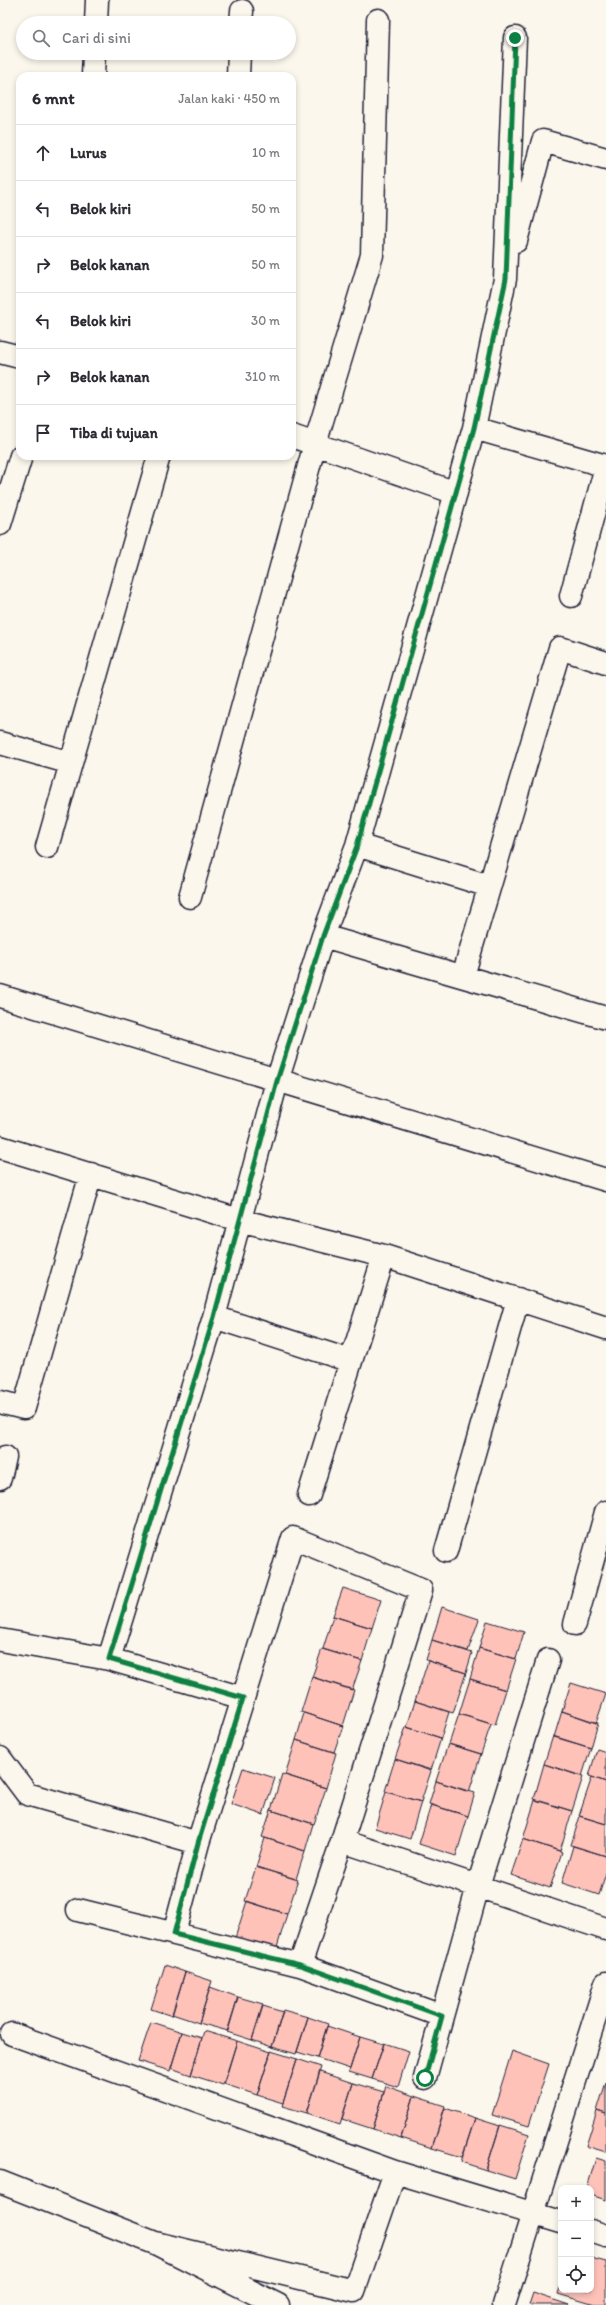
<!DOCTYPE html>
<html lang="id">
<head>
<meta charset="utf-8">
<style>
	body { margin:0; font-family:Itim,sans-serif; background:#f7f7f7; color:#2b2b33 }
	.controls { position:absolute; right:12px; bottom:12px; display:grid; overflow:hidden; border-radius:8px; box-shadow:0 2px 6px #0003 }
	.controls button { width:36px; height:36px; display:grid; place-items:center; padding:0; border:0; border-bottom:1px solid #e1e1e2; background:#fff; color:#2b2b33; font:20px sans-serif }
	.stop { position:absolute; width:12px; height:12px; margin:-9px; border:3px solid #0b8043; border-radius:50%; background:#fff }
	.stop.end { background:#0b8043; border-color:#fff; box-shadow:0 1px 4px #0008 }
	.list { margin:0; padding:0; list-style:none }
	h2 { display:flex; justify-content:space-between; align-items:center; height:52px; margin:0; padding:0 16px; font-size:17px }
	h2 small { font-size:13px; font-weight:400; color:#7c7c81 }
	.list li { display:grid; grid-template-columns:26px 1fr auto; gap:12px; align-items:center; box-sizing:border-box; height:56px; padding:0 16px; border-top:1px solid #e1e1e2 }
	.list b { display:block; font-size:15px; white-space:nowrap }
	.list em { font-size:13px; font-style:normal; color:#7c7c81 }
	.icon { flex:none; width:22px; height:22px; fill:none; stroke:currentColor; stroke-width:2; stroke-linecap:round; stroke-linejoin:round }
	.map { position:relative; flex:none; width:606px; height:2305px; overflow:hidden }
	.search { position:absolute; background:#fff; box-shadow:0 2px 6px #0003; left:16px; top:16px; width:280px; height:44px; display:flex; align-items:center; gap:10px; box-sizing:border-box; padding:0 14px; border-radius:22px; color:#7c7c81; font-size:15px }
	.panel { position:absolute; background:#fff; box-shadow:0 2px 6px #0003; left:16px; top:72px; width:280px; height:388px; border-radius:12px }
	.map>svg:first-child { display:block }
	.building { fill:#fec2b9; stroke:#22223b }
	.lines { fill:none; stroke-linecap:round; stroke-linejoin:round }
	.street-casing { stroke:#22223b; stroke-width:25 }
	.street { stroke:#fbf7ec; stroke-width:22 }
	.route { stroke:#0b8043; stroke-width:5 }
</style>
</head>
<body>
<div class="map">
<svg width="606" height="2305" viewBox="0 0 606 2305">
	<rect width="100%" height="100%" fill="#fbf7ec"/>
	<filter id="ink" filterUnits="userSpaceOnUse"><feTurbulence type="fractalNoise" baseFrequency=".025" numOctaves="2"/><feDisplacementMap in="SourceGraphic" scale="8" xChannelSelector="R" yChannelSelector="G"/><feConvolveMatrix kernelMatrix="1 2 1 2 8 2 1 2 1" color-interpolation-filters="sRGB"/></filter>
	<g filter="url(#ink)">
		<path class="building" d="M 343,1588 L 381,1600 L 372,1628 L 333,1616 Z
			M 442,1607 L 479,1619 L 468,1651 L 432,1640 Z
			M 333,1616 L 372,1628 L 362,1661 L 323,1649 Z
			M 487,1621 L 524,1632 L 516,1659 L 479,1648 Z
			M 432,1640 L 472,1653 L 466,1673 L 426,1660 Z
			M 479,1648 L 516,1659 L 506,1690 L 470,1679 Z
			M 322,1649 L 362,1661 L 352,1690 L 312,1677 Z
			M 428,1661 L 466,1673 L 453,1713 L 415,1701 Z
			M 312,1677 L 354,1690 L 343,1726 L 301,1712 Z
			M 470,1679 L 506,1690 L 495,1725 L 459,1714 Z
			M 571,1683 L 606,1694 L 596,1723 L 562,1711 Z
			M 415,1701 L 449,1712 L 441,1738 L 407,1727 Z
			M 562,1711 L 598,1723 L 591,1748 L 554,1737 Z
			M 304,1713 L 343,1726 L 334,1752 L 296,1740 Z
			M 459,1714 L 491,1724 L 481,1754 L 449,1744 Z
			M 406,1727 L 441,1738 L 431,1770 L 395,1759 Z
			M 553,1736 L 591,1748 L 582,1776 L 544,1764 Z
			M 296,1740 L 336,1753 L 326,1788 L 285,1775 Z
			M 448,1744 L 481,1754 L 469,1792 L 436,1781 Z
			M 597,1749 L 606,1752 L 606,1782 L 589,1776 Z
			M 395,1759 L 431,1771 L 421,1802 L 385,1791 Z
			M 544,1764 L 583,1777 L 572,1811 L 534,1799 Z
			M 243,1768 L 275,1778 L 263,1815 L 231,1804 Z
			M 282,1774 L 326,1788 L 314,1824 L 271,1810 Z
			M 592,1777 L 606,1782 L 606,1824 L 579,1816 Z
			M 436,1781 L 475,1793 L 468,1816 L 429,1804 Z
			M 386,1792 L 421,1802 L 410,1839 L 375,1828 Z
			M 535,1800 L 572,1811 L 560,1851 L 523,1839 Z
			M 431,1805 L 468,1816 L 456,1856 L 419,1844 Z
			M 271,1810 L 313,1824 L 305,1851 L 262,1837 Z
			M 580,1816 L 606,1824 L 606,1856 L 571,1845 Z
			M 265,1838 L 305,1851 L 296,1879 L 256,1867 Z
			M 523,1839 L 562,1852 L 550,1888 L 511,1875 Z
			M 573,1846 L 606,1856 L 606,1873 L 599,1895 L 562,1883 Z
			M 256,1867 L 298,1880 L 287,1914 L 245,1901 Z
			M 247,1901 L 287,1914 L 276,1951 L 235,1938 Z
			M 165,1965 L 185,1972 L 172,2016 L 151,2009 Z
			M 185,1972 L 212,1981 L 199,2023 L 172,2014 Z
			M 210,1987 L 238,1997 L 228,2031 L 199,2023 Z
			M 238,1997 L 263,2004 L 252,2040 L 227,2032 Z
			M 263,2006 L 283,2012 L 272,2047 L 252,2040 Z
			M 283,2010 L 308,2017 L 296,2054 L 272,2047 Z
			M 308,2017 L 328,2024 L 317,2058 L 297,2052 Z
			M 151,2022 L 182,2032 L 170,2071 L 138,2061 Z
			M 327,2026 L 360,2037 L 350,2069 L 317,2058 Z
			M 204,2031 L 237,2041 L 223,2085 L 191,2075 Z
			M 182,2032 L 202,2038 L 191,2075 L 171,2068 Z
			M 360,2037 L 384,2044 L 372,2079 L 349,2072 Z
			M 237,2041 L 271,2052 L 257,2095 L 224,2084 Z
			M 384,2043 L 409,2051 L 398,2087 L 372,2079 Z
			M 271,2051 L 297,2059 L 283,2103 L 257,2095 Z
			M 512,2051 L 549,2064 L 529,2126 L 492,2115 Z
			M 297,2059 L 321,2067 L 307,2113 L 282,2106 Z
			M 320,2072 L 353,2083 L 340,2124 L 307,2113 Z
			M 606,2082 L 606,2114 L 597,2111 Z
			M 353,2083 L 384,2092 L 373,2129 L 342,2119 Z
			M 386,2086 L 414,2096 L 401,2138 L 373,2129 Z
			M 414,2096 L 445,2106 L 432,2148 L 401,2138 Z
			M 445,2108 L 475,2118 L 462,2157 L 432,2148 Z
			M 597,2111 L 606,2114 L 606,2152 L 586,2146 Z
			M 475,2118 L 500,2126 L 486,2170 L 461,2162 Z
			M 500,2125 L 529,2134 L 515,2179 L 486,2170 Z
			M 596,2158 L 606,2161 L 606,2200 L 591,2195 L 591,2188 L 587,2188 Z
			M 591,2258 L 606,2262 L 606,2305 L 595,2305 L 558,2294 L 561,2284 L 561,2290 L 591,2290 Z
			M 533,2293 L 569,2305 L 529,2305 Z"/>
		<g class="lines">
			<defs>
				<path id="street" d="M 96,23 L 97,0
					M 241,23 L 242,11
					M 93,76 L 94,53
					M 238,76 L 239,53
					M 516,241 L 543,141 L 606,159
					M 0,352 L 20,357
					M 474,428 L 606,466
					M 292,436 L 456,493
					M 0,524 L 21,456
					M 571,596 L 606,467
					M 0,743 L 71,763
					M 357,845 L 489,886
					M 47,847 L 159,456
					M 190,897 L 315,444 L 372,255 L 378,20
					M 323,936 L 606,1018
					M 463,976 L 560,648 L 606,663
					M 0,996 L 606,1180
					M 0,1147 L 239,1220 L 384,1256 L 606,1328
					M 214,1317 L 351,1361
					M 0,1402 L 24,1408 L 91,1174
					M 0,1478 L 5,1457
					M 309,1495 L 384,1256
					M 446,1551 L 518,1299
					M 575,1624 L 606,1512
					M 0,1640 L 109,1659 L 243,1698
					M 109,1659 L 214,1317 L 277,1081 L 323,936 L 357,845 L 474,428 L 505,279 L 515,38
					M 0,1758 L 27,1794 L 198,1843
					M 342,1841 L 606,1929
					M 78,1910 L 300,1965 L 442,2016
					M 174,1933 L 198,1843 L 293,1538 L 421,1590 L 342,1841 L 300,1965
					M 12,2034 L 395,2172 L 561,2222
					M 425,2078 L 478,1886 L 548,1660
					M 0,2182 L 155,2243
					M 591,2231 L 606,2236
					M 278,2305 L 155,2243 L 354,2291 L 395,2172
					M 504,2305 L 606,1983"/>
			</defs>
			<use href="#street" class="street-casing"/>
			<use href="#street" class="street"/>
		</g>
	</g>
	<g class="lines" filter="url(#ink)">
		<path class="route" d="M 425,2078 L 442,2016 L 300,1965 L 174,1934 L 198,1843 L 243,1698 L 109,1659 L 214,1317 L 277,1081 L 323,936 L 357,846 L 474,428 L 506,279 L 515,38"/>
	</g>
</svg>
<div class="controls">
<button>+</button>
<button>−</button>
<button><svg class="icon" aria-label="locate" viewBox="0 0 24 24"><circle cx="12" cy="12" r="6"/><path d="M12 2v4M12 18v4M2 12h4M18 12h4"/></svg></button>
</div>
<div class="stop" style="left:425px;top:2078px"></div>
<div class="stop end" style="left:515px;top:38px"></div>
<div class="search"><svg class="icon" aria-label="search" viewBox="0 0 24 24"><circle cx="10" cy="10" r="6"/><path d="M15 15l6 6"/></svg>Cari di sini</div>
<section class="panel">
<h2>6 mnt<small>Jalan kaki · 450 m</small></h2>
<ul class="list">
<li><svg class="icon" aria-label="ahead" viewBox="0 0 24 24"><path d="M12 20V5M6 11l6-6 6 6"/></svg><div><b>Lurus</b></div><em>10 m</em></li>
<li><svg class="icon" aria-label="left" viewBox="0 0 24 24"><path d="M17 20v-9H6M10 6l-5 5 5 5"/></svg><div><b>Belok kiri</b></div><em>50 m</em></li>
<li><svg class="icon" aria-label="right" viewBox="0 0 24 24"><path d="M7 20v-9h11M14 6l5 5-5 5"/></svg><div><b>Belok kanan</b></div><em>50 m</em></li>
<li><svg class="icon" aria-label="left" viewBox="0 0 24 24"><path d="M17 20v-9H6M10 6l-5 5 5 5"/></svg><div><b>Belok kiri</b></div><em>30 m</em></li>
<li><svg class="icon" aria-label="right" viewBox="0 0 24 24"><path d="M7 20v-9h11M14 6l5 5-5 5"/></svg><div><b>Belok kanan</b></div><em>310 m</em></li>
<li><svg class="icon" aria-label="arrive" viewBox="0 0 24 24"><path d="M6 21V4h12l-3 4 3 4H6"/></svg><div><b>Tiba di tujuan</b></div></li>
</ul>
</section>
</div>
</body>
</html>
